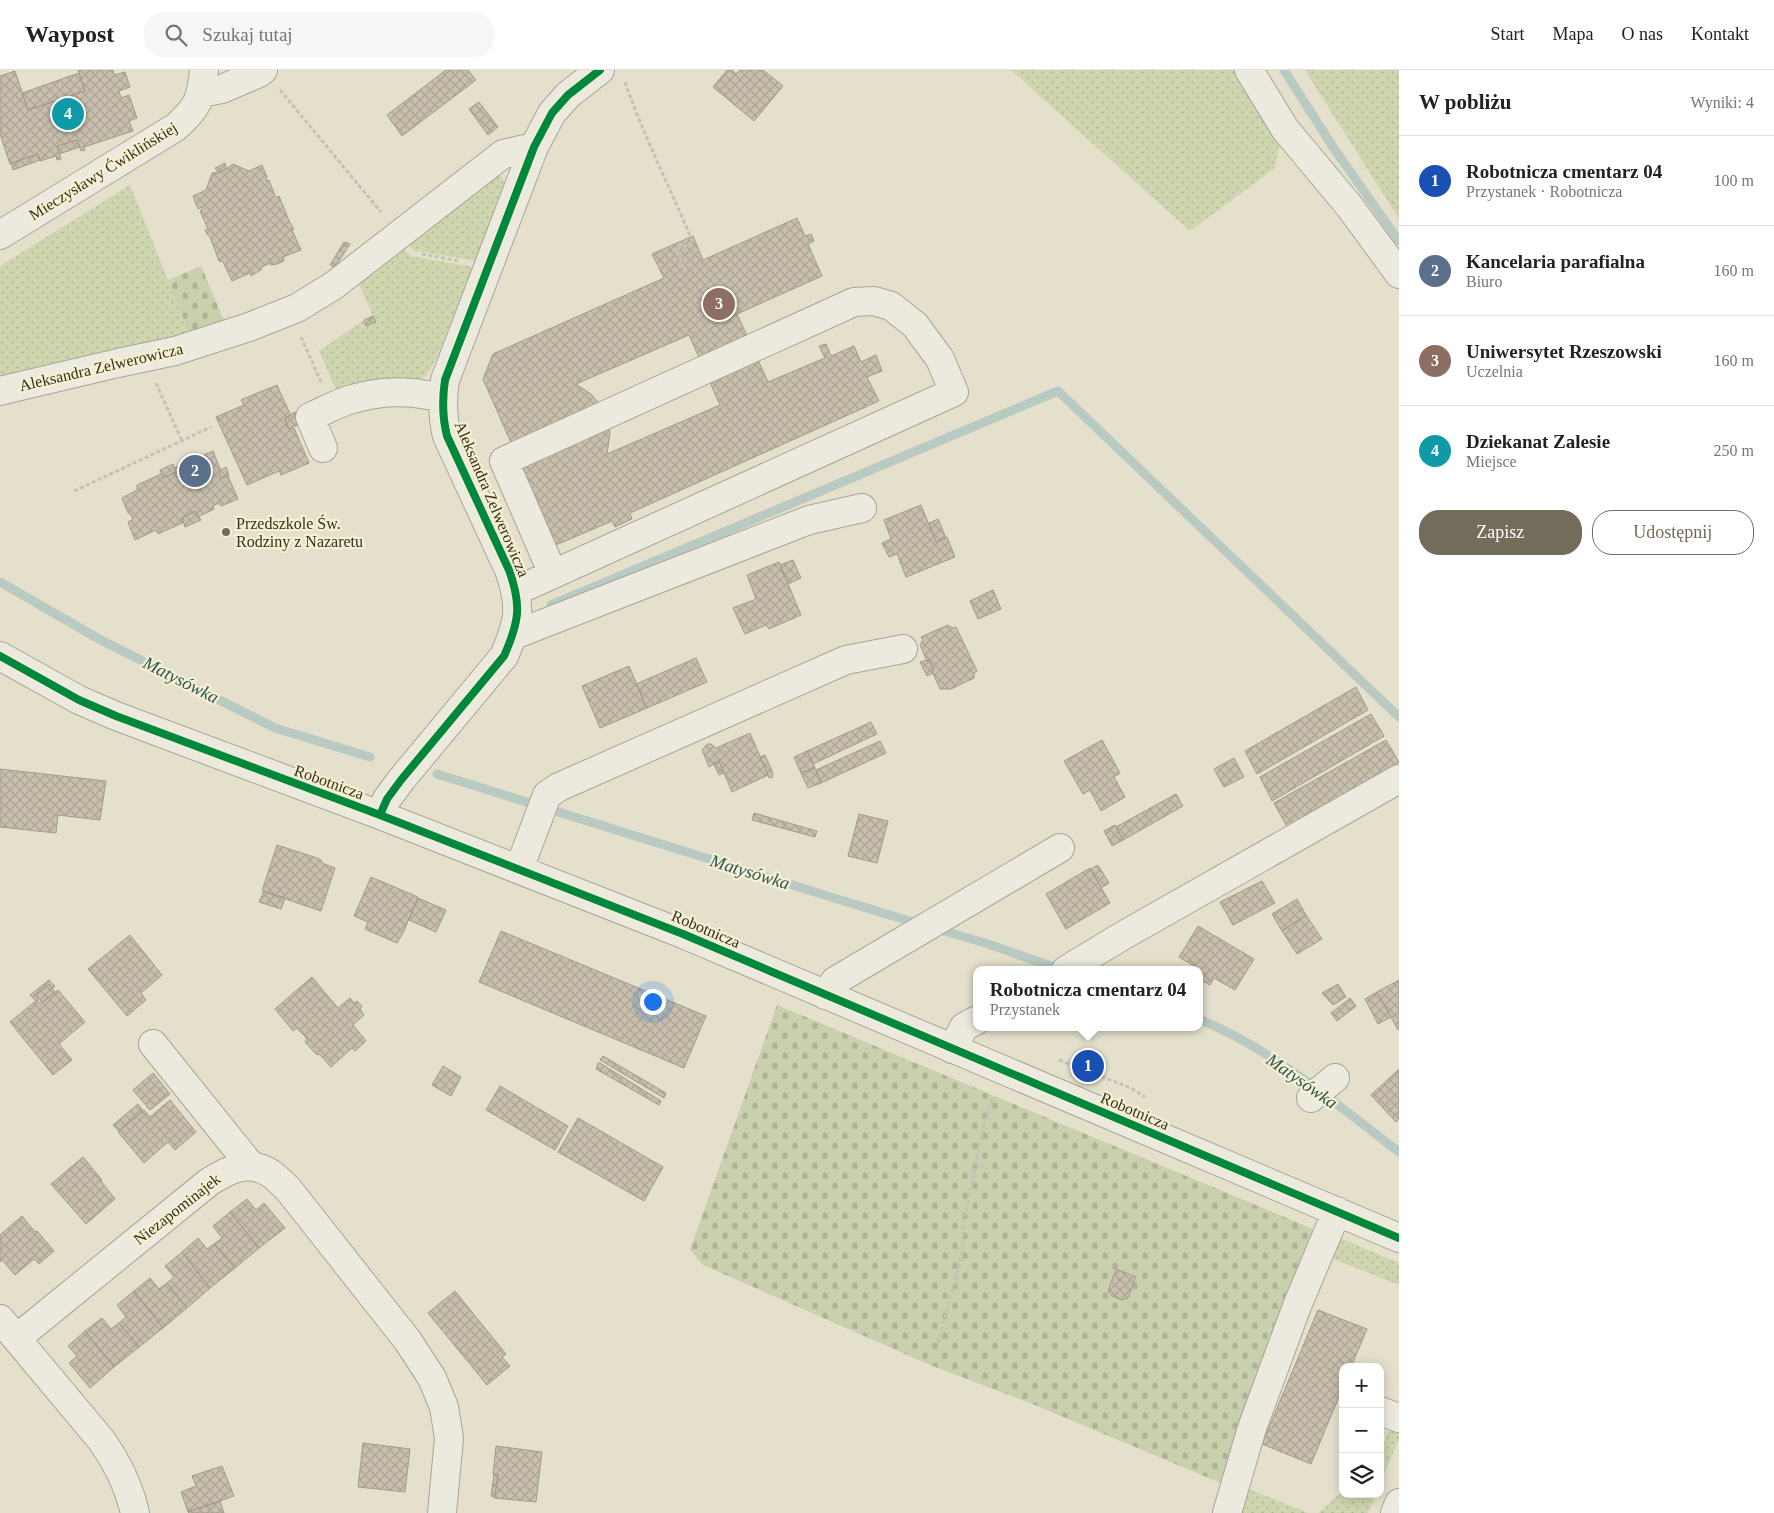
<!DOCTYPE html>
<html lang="pl">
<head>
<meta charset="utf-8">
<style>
	body { margin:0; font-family:Georgia,serif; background:#f6f6f6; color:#222 }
	.controls { position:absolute; right:15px; bottom:15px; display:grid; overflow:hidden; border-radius:10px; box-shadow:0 2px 12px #0003 }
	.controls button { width:45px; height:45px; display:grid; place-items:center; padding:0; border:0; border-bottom:1px solid #e0e0e0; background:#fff; color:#222; font:25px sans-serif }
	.you { position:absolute; left:652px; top:931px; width:18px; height:18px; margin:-12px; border:4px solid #fff; border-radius:50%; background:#1a73e8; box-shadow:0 0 0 8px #1a73e833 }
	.badge { display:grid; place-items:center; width:32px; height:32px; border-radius:50%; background:#746c5b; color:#fff; font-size:16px; font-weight:700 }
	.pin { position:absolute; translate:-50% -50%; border:2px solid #fff; box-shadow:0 1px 5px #0006 }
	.popup { position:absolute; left:973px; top:896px; width:230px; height:65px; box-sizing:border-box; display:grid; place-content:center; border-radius:10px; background:#fff; filter:drop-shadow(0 1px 4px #0005); font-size:16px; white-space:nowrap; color:#767676 }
	.popup b { font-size:19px; color:#222 }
	.popup::after { content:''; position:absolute; left:50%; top:100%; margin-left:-10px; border:10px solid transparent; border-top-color:#fff }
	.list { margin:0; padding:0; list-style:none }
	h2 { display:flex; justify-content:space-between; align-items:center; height:65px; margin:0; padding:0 20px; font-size:21px }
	h2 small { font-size:16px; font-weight:400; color:#767676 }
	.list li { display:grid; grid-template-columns:32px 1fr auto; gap:15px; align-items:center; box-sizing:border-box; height:90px; padding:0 20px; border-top:1px solid #e0e0e0 }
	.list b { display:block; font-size:19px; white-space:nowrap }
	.list p { margin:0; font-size:16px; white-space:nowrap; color:#767676 }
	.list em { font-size:16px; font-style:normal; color:#767676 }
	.actions { display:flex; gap:10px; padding:15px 20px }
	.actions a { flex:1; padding:11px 0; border:1px solid #746c5b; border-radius:20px; text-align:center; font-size:18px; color:#746c5b }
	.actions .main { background:#746c5b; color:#fff }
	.icon { flex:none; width:28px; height:28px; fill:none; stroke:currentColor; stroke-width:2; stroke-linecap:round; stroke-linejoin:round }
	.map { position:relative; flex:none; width:1399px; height:1443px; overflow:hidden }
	header { display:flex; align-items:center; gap:30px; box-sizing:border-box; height:70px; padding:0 25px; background:#fff; border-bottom:1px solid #e0e0e0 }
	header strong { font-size:24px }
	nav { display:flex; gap:28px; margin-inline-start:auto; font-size:18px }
	.search { width:350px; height:45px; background:#f6f6f6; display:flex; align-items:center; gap:12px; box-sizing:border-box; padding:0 18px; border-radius:20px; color:#767676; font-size:19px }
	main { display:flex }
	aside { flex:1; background:#fff }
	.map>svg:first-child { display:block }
	.grass { fill:url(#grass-dots) }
	.cemetery { fill:url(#cemetery-stones) }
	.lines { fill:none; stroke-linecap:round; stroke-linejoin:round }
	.stream { stroke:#b8cac1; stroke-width:9 }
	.building { fill:url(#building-cross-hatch); stroke:#a49c8b; fill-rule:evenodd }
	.minor-casing { stroke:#a9a596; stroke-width:30 }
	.path { stroke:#c5c1b5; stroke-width:3; stroke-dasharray:4 2.5; stroke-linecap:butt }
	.minor { stroke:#eceade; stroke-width:28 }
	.cycleway-casing { stroke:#f5f0d2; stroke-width:11 }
	.cycleway { stroke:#00873e; stroke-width:8 }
	.poi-dot { fill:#746c5b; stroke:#f5f0d2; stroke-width:2 }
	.labels { text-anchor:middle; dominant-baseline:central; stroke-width:4.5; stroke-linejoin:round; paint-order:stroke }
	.street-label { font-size:16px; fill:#382e1e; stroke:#f5f0d2 }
	.poi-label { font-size:16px; fill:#382e1e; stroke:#f5f0d2; text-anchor:start }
	.water-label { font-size:18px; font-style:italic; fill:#2d5457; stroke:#f5f0d2 }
</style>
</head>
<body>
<header>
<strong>Waypost</strong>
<div class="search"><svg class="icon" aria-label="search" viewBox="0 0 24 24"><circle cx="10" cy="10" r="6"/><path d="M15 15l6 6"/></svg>Szukaj tutaj</div>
<nav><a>Start</a><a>Mapa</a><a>O nas</a><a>Kontakt</a></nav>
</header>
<main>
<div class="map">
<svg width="1399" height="1443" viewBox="0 0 1399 1443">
	<defs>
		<pattern id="grass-dots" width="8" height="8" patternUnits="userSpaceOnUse" patternTransform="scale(1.25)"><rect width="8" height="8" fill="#cfd5ae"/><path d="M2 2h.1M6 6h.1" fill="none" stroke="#b2b795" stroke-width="1.8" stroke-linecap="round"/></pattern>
		<pattern id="cemetery-stones" width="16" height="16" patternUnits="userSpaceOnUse" patternTransform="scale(1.25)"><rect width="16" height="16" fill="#cacfae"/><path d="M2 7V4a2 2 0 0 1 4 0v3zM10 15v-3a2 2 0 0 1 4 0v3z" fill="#aeb295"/></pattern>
		<pattern id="building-cross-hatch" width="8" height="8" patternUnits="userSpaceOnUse" patternTransform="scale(1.25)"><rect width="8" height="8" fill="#c8bfad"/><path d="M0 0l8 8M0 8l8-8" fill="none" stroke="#ada494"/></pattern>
	</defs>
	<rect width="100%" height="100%" fill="#e4e0cc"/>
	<path class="grass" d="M 1011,0 L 1239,0 L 1281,67 L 1275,98 L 1190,161 Z
		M 1305,0 L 1399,0 L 1399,149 Z
		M 498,105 L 502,107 L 505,115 L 476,191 L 413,180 L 408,173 Z
		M 130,115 L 190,265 L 0,311 L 0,196 Z
		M 402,177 L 410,186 L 474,197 L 437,287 L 426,306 L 417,311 L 339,327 L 319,281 L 361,252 L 373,246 L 358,212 Z
		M 1340,1168 L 1399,1193 L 1399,1215 L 1331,1188 Z
		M 1391,1355 L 1399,1358 L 1399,1369 L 1380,1414 L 1380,1383 Z
		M 1239,1415 L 1308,1443 L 1229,1443 Z
		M 1343,1420 L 1343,1424 L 1376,1424 L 1368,1443 L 1319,1443 Z"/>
	<path class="cemetery" d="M 201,196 L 225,253 L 190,265 L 168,210 Z
		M 777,935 L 1313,1159 L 1223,1414 L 1030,1333 L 930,1295 L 703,1195 L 690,1180 Z"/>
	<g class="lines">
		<path class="stream" d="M 1284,0 L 1333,77 L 1399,171
			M 0,512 L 99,569 L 275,658 L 370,687
			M 551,535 L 1058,321 L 1399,647
			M 437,704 L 834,828 L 919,854
			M 934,858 L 985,873 L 1062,900
			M 1199,949 C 1274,980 1336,1034 1399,1082"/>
	</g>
	<path class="building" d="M 78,0 L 113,0 L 114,5 L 125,2 L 130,17 L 119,21 L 121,28 L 129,25 L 137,48 L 129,51 L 133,61 L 84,77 L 85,80 L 81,81 L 77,70 L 57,76 L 61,89 L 57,90 L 56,86 L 40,91 L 38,84 L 10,94 L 0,64 L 0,6 L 15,1 L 28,40 L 85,21 Z
		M 446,0 L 468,0 L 476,10 L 402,66 L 387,45 Z
		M 727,0 L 732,0 L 736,4 L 740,0 L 763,0 L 783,16 L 754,51 L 713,17 Z
		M 79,3 L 85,21 L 28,40 L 22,23 Z
		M 479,32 L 498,57 L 488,65 L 469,39 Z
		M 77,70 L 80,77 L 59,84 L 57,76 Z
		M 38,84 L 40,90 L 13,100 L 11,93 Z
		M 225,93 L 226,99 L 221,102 L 217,101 L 215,98 Z
		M 233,94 L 249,101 L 262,95 L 267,107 L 266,109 L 266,111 L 269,110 L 276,128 L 279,126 L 290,153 L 294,159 L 292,160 L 301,180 L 283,187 L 284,191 L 277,194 L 271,195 L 271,193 L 261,197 L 262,199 L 251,206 L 250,203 L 232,211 L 223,192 L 219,191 L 210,167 L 207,164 L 205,160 L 208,159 L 200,141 L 202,140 L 201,137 L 198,139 L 193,126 L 206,120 L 212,103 L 221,102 Z
		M 797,148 L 805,166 L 811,164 L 814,171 L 808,174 L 822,206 L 737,244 L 768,312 L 825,288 L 819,276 L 826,274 L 831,286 L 854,276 L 861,292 L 876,285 L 882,301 L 867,307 L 879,331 L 630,443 L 632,449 L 615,457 L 612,451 L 556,475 L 483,309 L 493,284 L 664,208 L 652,184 L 693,166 L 703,190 ZM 689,265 L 720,335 L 607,384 L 610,363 L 608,350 L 600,335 L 591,324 L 576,314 Z
		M 344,172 L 350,174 L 335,197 L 330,195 Z
		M 373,246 L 376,252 L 366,256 L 364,250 Z
		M 277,315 L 291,346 L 284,349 L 289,359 L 294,358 L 309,393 L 281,405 L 279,401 L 247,415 L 216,347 L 244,335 L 241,330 L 243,329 Z
		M 295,342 L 300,354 L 289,359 L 285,348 Z
		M 213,381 L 221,401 L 219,404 L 221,408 L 228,406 L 238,429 L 221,436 L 219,433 L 213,436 L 214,439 L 198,447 L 195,441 L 183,447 L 184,451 L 182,453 L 158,464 L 156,460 L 135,470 L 128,452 L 133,449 L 130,444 L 128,443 L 122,428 L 137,420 L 137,415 L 161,404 L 164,408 L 176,402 L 174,398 Z
		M 173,394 L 176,402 L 163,408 L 160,400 Z
		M 226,397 L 229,405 L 221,409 L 219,404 L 221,400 Z
		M 921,435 L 936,472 L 947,467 L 955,487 L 906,507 L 897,484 L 889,487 L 882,473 L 891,469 L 884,450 Z
		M 195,441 L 201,450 L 185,457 L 182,448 Z
		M 938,449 L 946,468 L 936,472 L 929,453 Z
		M 793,490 L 801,508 L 788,514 L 780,495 Z
		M 779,492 L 801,545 L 769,559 L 766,555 L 745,564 L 733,538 L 756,529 L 747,505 Z
		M 993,520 L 1001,539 L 978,549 L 970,531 Z
		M 948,555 L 953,558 L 956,557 L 977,601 L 974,603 L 974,608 L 951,619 L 940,619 L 932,601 L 934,600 L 929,590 L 927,591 L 920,575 L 923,570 L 921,567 Z
		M 696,588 L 707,612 L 647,638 L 636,614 Z
		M 927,590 L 927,591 L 929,590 L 934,600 L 932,601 L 933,603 L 927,606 L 920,592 Z
		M 629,596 L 647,638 L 600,658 L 582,616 Z
		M 1356,617 L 1368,640 L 1257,704 L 1245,681 Z
		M 1371,644 L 1384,666 L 1272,731 L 1260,707 Z
		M 871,652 L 877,664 L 813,694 L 807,681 Z
		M 750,663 L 768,705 L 732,722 L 719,691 L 709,697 L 702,680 L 707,674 L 711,674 L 716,678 Z
		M 1102,670 L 1120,703 L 1114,707 L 1125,727 L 1101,741 L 1090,720 L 1083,724 L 1064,691 Z
		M 1386,670 L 1399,692 L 1287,757 L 1274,733 Z
		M 880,671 L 886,683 L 821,713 L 816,700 Z
		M 807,681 L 815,698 L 801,703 L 794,687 Z
		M 765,685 L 773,703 L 772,708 L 768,707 L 768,705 L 760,687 Z
		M 1234,688 L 1244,707 L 1224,717 L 1214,699 Z
		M 719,691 L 724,703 L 719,705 L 713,693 Z
		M 815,698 L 821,713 L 808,718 L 801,703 Z
		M 0,699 L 106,711 L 100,750 L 58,745 L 56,763 L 0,757 Z
		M 1176,724 L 1183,736 L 1123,770 L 1116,757 Z
		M 754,743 L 817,761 L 815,767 L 752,750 Z
		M 859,744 L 888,751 L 877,793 L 848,786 Z
		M 1115,755 L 1123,770 L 1112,776 L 1104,761 Z
		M 277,775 L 317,788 L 321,790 L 322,793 L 335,798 L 321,841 L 262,821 Z
		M 1098,795 L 1109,813 L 1101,818 L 1091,799 Z
		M 1090,798 L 1110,833 L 1066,859 L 1046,824 Z
		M 371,807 L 418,827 L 403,863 L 397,873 L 365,859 L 368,852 L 354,846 Z
		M 1262,811 L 1275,833 L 1233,855 L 1220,832 Z
		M 264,821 L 285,828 L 281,839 L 259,832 Z
		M 418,828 L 446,840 L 436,862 L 409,850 Z
		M 1297,829 L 1306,845 L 1282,861 L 1272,844 Z
		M 1306,845 L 1322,869 L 1297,884 L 1282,861 Z
		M 1198,856 L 1254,889 L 1235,920 L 1214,908 L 1210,915 L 1199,909 L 1199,900 L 1192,900 L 1194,896 L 1179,887 Z
		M 501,861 L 706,946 L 684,998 L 479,912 Z
		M 130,865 L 162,905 L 141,923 L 146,930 L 127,946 L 88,899 Z
		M 312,907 L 338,938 L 350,928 L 354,933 L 357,931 L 360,934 L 362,937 L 360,939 L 364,945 L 353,955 L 366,971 L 355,981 L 352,978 L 331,997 L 319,984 L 317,985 L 305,972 L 307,969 L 297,958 L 293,961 L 275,939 Z
		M 49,910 L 55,916 L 52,918 L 49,914 L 46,917 L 36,925 L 38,929 L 36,931 L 30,925 Z
		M 1399,910 L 1399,959 L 1398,960 L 1377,922 Z
		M 49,914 L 55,922 L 42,933 L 36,925 Z
		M 1338,914 L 1346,927 L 1333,935 L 1322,923 Z
		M 58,920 L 85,952 L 59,974 L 72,990 L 53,1005 L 10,952 L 37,930 L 40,934 Z
		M 1377,922 L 1391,947 L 1378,954 L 1365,929 Z
		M 1350,928 L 1356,936 L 1337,951 L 1331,943 Z
		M 603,986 L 666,1023 L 664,1028 L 600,990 Z
		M 598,993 L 600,993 L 661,1031 L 659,1035 L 596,999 Z
		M 443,996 L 461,1007 L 451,1026 L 432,1015 Z
		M 1399,999 L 1399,1049 L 1396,1052 L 1371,1025 Z
		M 153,1003 L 170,1024 L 150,1040 L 133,1020 Z
		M 500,1016 L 568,1056 L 555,1080 L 486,1040 Z
		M 170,1030 L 196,1062 L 175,1080 L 168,1072 L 144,1093 L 118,1062 L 144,1040 L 150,1047 Z
		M 138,1034 L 143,1041 L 119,1061 L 113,1055 Z
		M 578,1048 L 663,1097 L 644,1131 L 558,1082 Z
		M 83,1087 L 102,1110 L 101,1111 L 115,1129 L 86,1154 L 51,1114 Z
		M 247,1129 L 256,1140 L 264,1133 L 285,1158 L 259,1178 L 230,1142 Z
		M 230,1142 L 259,1178 L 235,1198 L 214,1174 L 222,1168 L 213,1156 Z
		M 22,1146 L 35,1162 L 37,1161 L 54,1181 L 39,1194 L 34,1189 L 15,1205 L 2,1190 L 0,1192 L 0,1165 Z
		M 198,1168 L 207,1179 L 214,1174 L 235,1198 L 210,1218 L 182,1182 Z
		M 182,1182 L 210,1218 L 187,1238 L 167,1213 L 174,1207 L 165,1196 Z
		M 1116,1199 L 1136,1207 L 1128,1228 L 1122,1230 L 1112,1226 L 1108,1221 Z
		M 150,1208 L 159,1219 L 167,1213 L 187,1238 L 163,1258 L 134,1221 Z
		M 134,1221 L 163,1258 L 139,1277 L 119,1253 L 126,1247 L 117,1235 Z
		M 455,1221 L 506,1284 L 502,1287 L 510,1296 L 487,1315 L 428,1243 Z
		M 1318,1240 L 1367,1259 L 1351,1297 L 1343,1297 L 1343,1317 L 1311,1394 L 1262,1374 Z
		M 102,1248 L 111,1259 L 119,1253 L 139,1277 L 114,1297 L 85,1261 Z
		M 85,1261 L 114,1297 L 90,1318 L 69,1293 L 77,1286 L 68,1276 Z
		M 363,1373 L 410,1379 L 405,1422 L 358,1417 Z
		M 496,1376 L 542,1382 L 536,1432 L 494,1428 L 498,1405 L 493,1404 Z
		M 222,1396 L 234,1426 L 188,1442 L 181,1422 L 196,1416 L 192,1406 Z
		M 494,1404 L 498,1405 L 495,1427 L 491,1426 Z
		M 220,1431 L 224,1443 L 189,1443 L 188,1442 Z"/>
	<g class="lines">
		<defs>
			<path id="minor" d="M 1249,0 L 1285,59 L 1350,137 L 1399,204
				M 201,23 L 222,19 L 259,3 L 263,0
				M 0,165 L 176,57 C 198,37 201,30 204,0
				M 0,321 L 118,293 L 175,281 L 249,257 L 297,238 L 333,216 L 503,84 L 534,77
				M 323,378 L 310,347 C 322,342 336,334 349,330 C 382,320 409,320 442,328
				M 516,521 L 954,322 L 940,289 L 915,255 L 891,236 L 874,231 L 854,232 L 504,391 L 553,504
				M 514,565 L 809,450 L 862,438
				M 0,586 L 79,630 L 116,646 L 380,745 L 683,864 L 1399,1168
				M 380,745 L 387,729 L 401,710 L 504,586 C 519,552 522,536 509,500 L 447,366 C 442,346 442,330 445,310 L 534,77 L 552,43 L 568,25 L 600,0
				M 519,799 L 547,725 L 559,717 L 846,590 L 903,579
				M 1066,900 L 1124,865 L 1399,709
				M 825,925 L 835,911 L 1060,778
				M 153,974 L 251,1096
				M 952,979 L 964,957 L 977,950
				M 1311,1028 L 1335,1008
				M 0,1249 L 102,1371 C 118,1394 129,1416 135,1443
				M 17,1268 L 209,1112 C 228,1100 248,1089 270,1103 C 277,1108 283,1114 288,1119 L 408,1271 L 432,1308 L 444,1337 L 449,1368 L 442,1443
				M 1380,1341 L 1399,1348
				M 1227,1443 L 1252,1358 L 1297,1236 L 1337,1141
				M 1395,1443 L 1399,1433"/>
		</defs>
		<use href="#minor" class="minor-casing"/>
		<path class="path" d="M 625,12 C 644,67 671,119 693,173 L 676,180 L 684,198
			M 280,20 L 381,142
			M 422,184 L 460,191
			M 301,267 L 321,312
			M 156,313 L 182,371
			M 74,421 L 211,357
			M 1059,990 L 1131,1018 L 1145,1027
			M 938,1273 L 963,1181 L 963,1155 L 985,1049 L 994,1027"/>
		<use href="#minor" class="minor"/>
		<defs>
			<path id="cycleway" d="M 0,586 L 79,630 L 116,646 L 380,745 L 683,864 L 1399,1168
				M 380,745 L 387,729 L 401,710 L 504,586 C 519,552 522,536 509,500 L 447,366 C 442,346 442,330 445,310 L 534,77 L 552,43 L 568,25 L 600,0"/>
		</defs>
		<use href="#cycleway" class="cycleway-casing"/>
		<use href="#cycleway" class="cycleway"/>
	</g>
	<circle class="poi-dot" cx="226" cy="462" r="5"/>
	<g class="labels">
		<g class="street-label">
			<text transform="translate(103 101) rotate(-32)">Mieczysławy Ćwiklińskiej</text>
			<text transform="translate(101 297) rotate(-13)">Aleksandra Zelwerowicza</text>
			<text transform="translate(492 429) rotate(67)">Aleksandra Zelwerowicza</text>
			<text transform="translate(329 712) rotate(20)">Robotnicza</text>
			<text transform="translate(706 859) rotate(23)">Robotnicza</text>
			<text transform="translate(1135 1041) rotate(23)">Robotnicza</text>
			<text transform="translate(177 1139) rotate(-38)">Niezapominajek</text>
		</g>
		<g class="poi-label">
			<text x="236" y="453">Przedszkole Św.<tspan x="236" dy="18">Rodziny z Nazaretu</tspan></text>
		</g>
		<g class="water-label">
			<text transform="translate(181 610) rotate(27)">Matysówka</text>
			<text transform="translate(750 802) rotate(17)">Matysówka</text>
			<text transform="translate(1302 1011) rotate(35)">Matysówka</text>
		</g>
	</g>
</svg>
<div class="controls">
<button>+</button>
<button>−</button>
<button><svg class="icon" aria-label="layers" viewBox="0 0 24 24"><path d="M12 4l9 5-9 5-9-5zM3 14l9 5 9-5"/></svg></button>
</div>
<div class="you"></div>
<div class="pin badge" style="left:1088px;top:996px;background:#1a4fb4">1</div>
<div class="popup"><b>Robotnicza cmentarz 04</b>Przystanek</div>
<div class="pin badge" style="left:195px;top:401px;background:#5c6f8a">2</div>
<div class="pin badge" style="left:719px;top:234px;background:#8d6e63">3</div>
<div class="pin badge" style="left:68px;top:44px;background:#0f9aa8">4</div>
</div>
<aside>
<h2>W pobliżu<small>Wyniki: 4</small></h2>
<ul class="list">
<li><span class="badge" style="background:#1a4fb4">1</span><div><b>Robotnicza cmentarz 04</b><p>Przystanek · Robotnicza</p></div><em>100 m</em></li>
<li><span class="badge" style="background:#5c6f8a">2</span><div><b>Kancelaria parafialna</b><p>Biuro</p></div><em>160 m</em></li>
<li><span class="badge" style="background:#8d6e63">3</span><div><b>Uniwersytet Rzeszowski</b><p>Uczelnia</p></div><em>160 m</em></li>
<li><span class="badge" style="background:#0f9aa8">4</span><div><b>Dziekanat Zalesie</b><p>Miejsce</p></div><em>250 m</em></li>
</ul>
<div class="actions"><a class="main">Zapisz</a><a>Udostępnij</a></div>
</aside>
</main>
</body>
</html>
